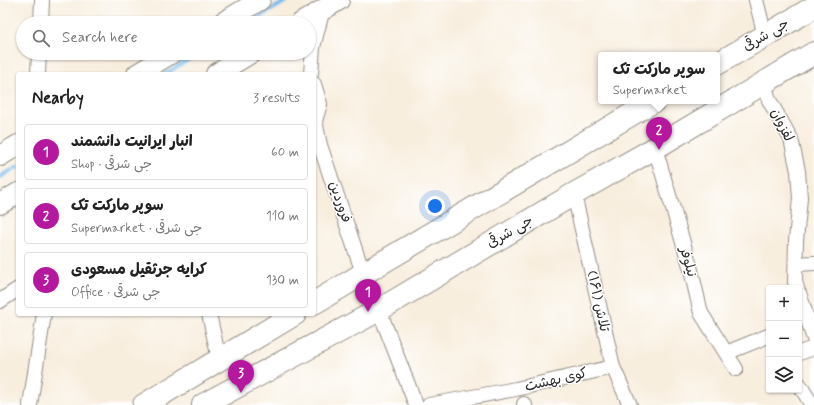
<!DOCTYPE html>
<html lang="en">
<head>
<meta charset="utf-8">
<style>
	body { margin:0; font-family:Mynerve,"Playpen Sans Arabic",sans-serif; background:#f6f6f6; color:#222 }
	.controls { position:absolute; right:12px; bottom:12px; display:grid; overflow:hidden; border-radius:4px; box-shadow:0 1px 3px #0004 }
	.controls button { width:36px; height:36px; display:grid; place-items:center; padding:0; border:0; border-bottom:1px solid #e0e0e0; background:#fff; color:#222; font:20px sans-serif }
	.you { position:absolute; left:435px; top:206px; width:14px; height:14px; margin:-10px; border:3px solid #fff; border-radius:50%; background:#1a73e8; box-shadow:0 0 0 6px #1a73e833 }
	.badge { display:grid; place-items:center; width:26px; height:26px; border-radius:50%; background:#b5179e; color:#fff; font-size:13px; font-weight:700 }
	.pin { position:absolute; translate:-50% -33px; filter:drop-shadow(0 1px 2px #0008) }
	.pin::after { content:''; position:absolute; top:21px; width:14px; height:12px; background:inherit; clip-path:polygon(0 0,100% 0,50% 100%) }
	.popup { position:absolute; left:598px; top:52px; width:122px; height:52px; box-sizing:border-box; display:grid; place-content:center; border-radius:4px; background:#fff; filter:drop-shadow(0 1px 3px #0005); font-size:13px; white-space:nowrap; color:#767676 }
	.popup b { font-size:15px; color:#222 }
	.popup::after { content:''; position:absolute; left:50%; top:100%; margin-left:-8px; border:8px solid transparent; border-top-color:#fff }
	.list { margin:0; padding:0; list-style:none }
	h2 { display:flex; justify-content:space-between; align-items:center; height:52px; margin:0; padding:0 16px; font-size:17px }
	h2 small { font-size:13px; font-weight:400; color:#767676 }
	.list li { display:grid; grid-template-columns:26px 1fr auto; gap:12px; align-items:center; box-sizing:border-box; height:56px; margin:0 8px 8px; padding:0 8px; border:1px solid #e0e0e0; border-radius:4px }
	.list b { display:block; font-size:15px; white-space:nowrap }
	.list p { margin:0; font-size:13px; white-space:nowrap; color:#767676 }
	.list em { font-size:13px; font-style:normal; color:#767676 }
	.icon { flex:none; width:22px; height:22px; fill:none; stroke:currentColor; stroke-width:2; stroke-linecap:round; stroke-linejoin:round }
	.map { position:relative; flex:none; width:814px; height:405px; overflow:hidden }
	.search { position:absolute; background:#fff; box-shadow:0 1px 3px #0004; left:16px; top:16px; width:300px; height:44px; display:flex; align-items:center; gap:10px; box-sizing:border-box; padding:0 14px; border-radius:22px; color:#767676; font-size:15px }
	.panel { position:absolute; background:#fff; box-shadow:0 1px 3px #0004; left:16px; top:72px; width:300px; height:244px; border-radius:4px }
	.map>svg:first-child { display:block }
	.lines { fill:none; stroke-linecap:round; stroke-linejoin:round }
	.stream { stroke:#77bced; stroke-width:4 }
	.street-casing { stroke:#928c84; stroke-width:16 }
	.secondary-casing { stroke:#928c84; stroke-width:22 }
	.primary-casing { stroke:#928c84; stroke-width:24 }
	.street { stroke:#fff; stroke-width:14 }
	.secondary { stroke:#fff; stroke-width:20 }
	.primary { stroke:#fff; stroke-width:22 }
	.labels { text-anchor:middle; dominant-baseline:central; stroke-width:3; stroke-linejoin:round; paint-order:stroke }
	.street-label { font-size:14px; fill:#2b2b2b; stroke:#fff }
</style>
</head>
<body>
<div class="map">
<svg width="814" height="405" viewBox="0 0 814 405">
	<rect width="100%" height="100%" fill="#fff"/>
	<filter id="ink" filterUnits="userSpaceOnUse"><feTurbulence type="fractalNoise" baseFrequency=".025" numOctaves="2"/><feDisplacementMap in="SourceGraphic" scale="8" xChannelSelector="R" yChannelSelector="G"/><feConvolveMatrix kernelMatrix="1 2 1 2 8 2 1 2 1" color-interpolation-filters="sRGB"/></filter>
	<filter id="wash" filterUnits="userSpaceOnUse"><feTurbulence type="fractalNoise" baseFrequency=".012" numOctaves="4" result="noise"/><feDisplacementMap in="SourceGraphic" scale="16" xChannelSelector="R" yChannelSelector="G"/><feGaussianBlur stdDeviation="0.9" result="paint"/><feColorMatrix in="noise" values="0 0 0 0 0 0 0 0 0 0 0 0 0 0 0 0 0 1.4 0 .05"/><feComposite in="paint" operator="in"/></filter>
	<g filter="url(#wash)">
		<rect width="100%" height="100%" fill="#f8eede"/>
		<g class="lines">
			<path class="stream" d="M 249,23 L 288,0
				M 165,74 L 199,53
				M 0,177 L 18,166"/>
		</g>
	</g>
	<g filter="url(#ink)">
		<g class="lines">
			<defs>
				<path id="street" d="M 756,0 L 765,36
					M 41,23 L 42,0
					M 38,74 L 39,53
					M 311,74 L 313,47 L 323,9
					M 764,83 L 769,100 L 791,139 L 798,171 L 800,198 L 796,241 L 795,282 L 797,288
					M 314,84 L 320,104 L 315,121 L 320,145 L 363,273
					M 655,148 L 690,266 L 701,313 L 736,369
					M 574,194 L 613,367 L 630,405
					M 796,264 L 814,263
					M 799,293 L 814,339
					M 0,301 L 18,289
					M 379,310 L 416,405
					M 209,314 L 219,359
					M 726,353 L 768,336
					M 799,353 L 814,348
					M 799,384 L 812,405
					M 524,404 L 525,405
					M 30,405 L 44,314
					M 429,405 L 516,389 L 613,367"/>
				<path id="secondary" d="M 222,23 L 260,0
					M 301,23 L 339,0
					M 137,74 L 172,53
					M 216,74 L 251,53
					M 0,156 L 18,145
					M 0,204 L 18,193"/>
				<path id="primary" d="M 717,64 L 814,7
					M 314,303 L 654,101
					M 144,405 L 295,314
					M 203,405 L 379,310 L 574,194 L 655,148 L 814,53"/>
			</defs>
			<use href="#street" class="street-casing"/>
			<use href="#secondary" class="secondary-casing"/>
			<use href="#primary" class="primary-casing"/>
			<use href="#street" class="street"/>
			<use href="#secondary" class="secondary"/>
			<use href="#primary" class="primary"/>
		</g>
	</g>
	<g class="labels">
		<g class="street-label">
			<text transform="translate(766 35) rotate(-30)">جی شرقی</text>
			<text transform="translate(782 125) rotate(64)">لفزوان</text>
			<text transform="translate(340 202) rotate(71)">فروردین</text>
			<text transform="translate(510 232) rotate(-30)">جی شرقی</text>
			<text transform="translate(688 262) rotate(74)">نیلوفر</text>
			<text transform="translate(598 301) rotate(78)">تلاش (۱۶۱)</text>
			<text transform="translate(556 380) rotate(-13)">کوی بهشت</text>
		</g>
	</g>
</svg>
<div class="controls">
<button>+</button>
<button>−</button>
<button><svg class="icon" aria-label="layers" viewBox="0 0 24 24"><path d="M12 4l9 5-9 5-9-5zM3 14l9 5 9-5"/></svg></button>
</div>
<div class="you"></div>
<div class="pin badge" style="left:368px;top:312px">1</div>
<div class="pin badge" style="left:659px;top:150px">2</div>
<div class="popup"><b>سوپر مارکت تک</b>Supermarket</div>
<div class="pin badge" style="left:241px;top:393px">3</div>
<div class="search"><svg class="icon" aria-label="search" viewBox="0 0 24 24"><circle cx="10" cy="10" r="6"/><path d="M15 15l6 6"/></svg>Search here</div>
<section class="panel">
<h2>Nearby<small>3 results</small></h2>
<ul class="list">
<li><span class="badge">1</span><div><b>انبار ایرانیت دانشمند</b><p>Shop · جی شرقی</p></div><em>60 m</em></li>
<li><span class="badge">2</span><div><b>سوپر مارکت تک</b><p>Supermarket · جی شرقی</p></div><em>110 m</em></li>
<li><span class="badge">3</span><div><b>کرایه جرثقیل مسعودی</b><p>Office · جی شرقی</p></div><em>130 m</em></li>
</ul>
</section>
</div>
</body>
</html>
